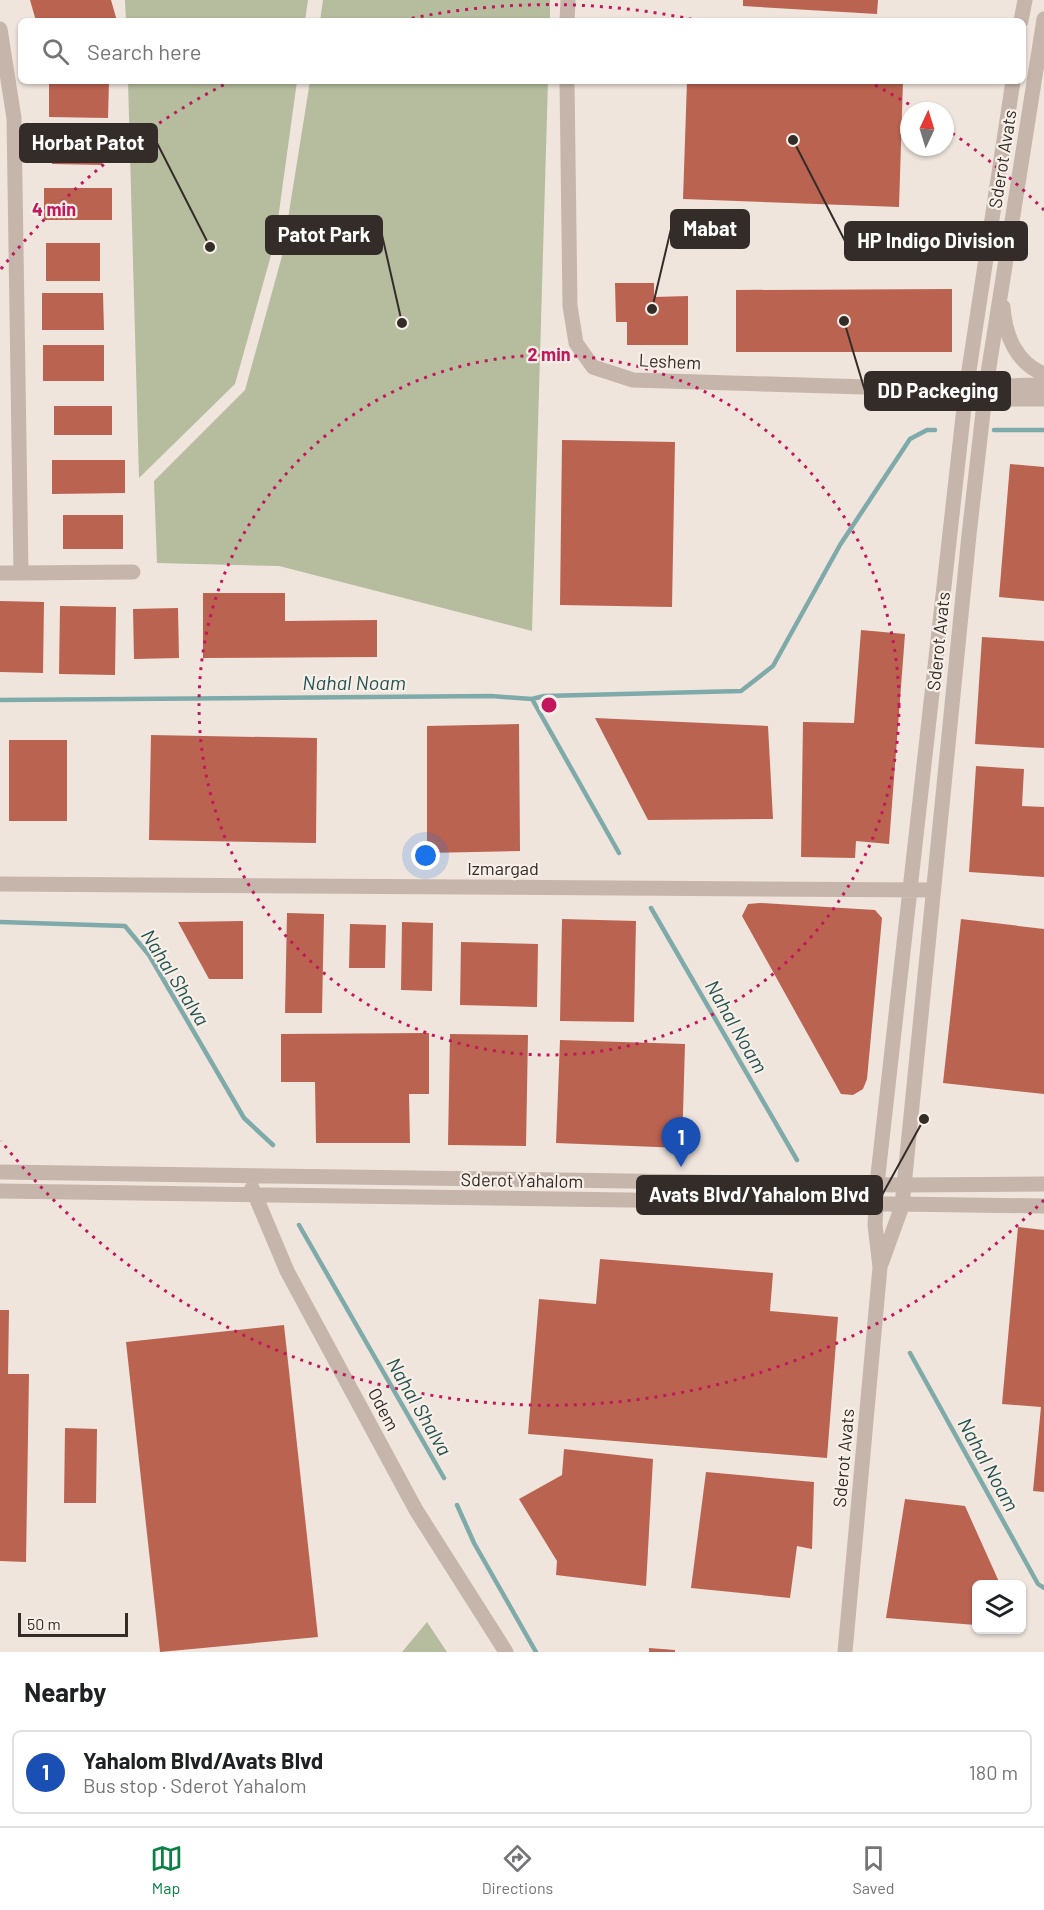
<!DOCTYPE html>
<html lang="en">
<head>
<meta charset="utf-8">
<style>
	body { margin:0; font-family:Barlow,sans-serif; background:#f2f2f2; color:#202124 }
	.controls { position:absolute; right:18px; bottom:18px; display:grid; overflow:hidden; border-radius:9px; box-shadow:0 2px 4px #0004 }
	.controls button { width:54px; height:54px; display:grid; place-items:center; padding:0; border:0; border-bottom:2px solid #e0e0e0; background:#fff; color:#202124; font:30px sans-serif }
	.compass { position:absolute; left:900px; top:102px; width:54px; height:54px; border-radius:50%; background:#fff; box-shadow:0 2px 4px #0004; rotate:4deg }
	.scale { position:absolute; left:18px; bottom:15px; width:110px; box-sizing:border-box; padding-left:6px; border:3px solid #342c29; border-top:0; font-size:16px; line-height:21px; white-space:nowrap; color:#342c29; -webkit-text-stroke:4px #f8f0e8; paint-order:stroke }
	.you { position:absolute; left:426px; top:856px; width:21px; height:21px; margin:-15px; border:4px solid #fff; border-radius:50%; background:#1a73e8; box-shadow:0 0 0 9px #1a73e833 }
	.badge { display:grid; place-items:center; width:39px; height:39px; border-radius:50%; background:#0b8043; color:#fff; font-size:20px; font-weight:700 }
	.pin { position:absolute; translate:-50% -50px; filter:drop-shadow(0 2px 3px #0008) }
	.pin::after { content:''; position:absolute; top:32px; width:21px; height:18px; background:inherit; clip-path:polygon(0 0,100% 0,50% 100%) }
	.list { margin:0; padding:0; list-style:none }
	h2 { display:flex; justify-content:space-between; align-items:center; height:78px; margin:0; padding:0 24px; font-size:26px }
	h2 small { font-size:20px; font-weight:400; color:#757577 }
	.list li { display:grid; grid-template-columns:39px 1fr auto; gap:18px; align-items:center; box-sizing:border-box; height:84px; margin:0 12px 12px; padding:0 12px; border:2px solid #e0e0e0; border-radius:9px }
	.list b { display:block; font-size:22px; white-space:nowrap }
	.list p { margin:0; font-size:20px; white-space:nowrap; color:#757577 }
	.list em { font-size:20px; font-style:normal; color:#757577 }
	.icon { flex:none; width:33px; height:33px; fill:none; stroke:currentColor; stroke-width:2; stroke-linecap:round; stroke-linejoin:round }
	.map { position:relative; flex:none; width:1044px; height:1652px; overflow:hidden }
	.search { position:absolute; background:#fff; box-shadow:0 2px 4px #0004; left:18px; right:18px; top:18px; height:66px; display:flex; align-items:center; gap:15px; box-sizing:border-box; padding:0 21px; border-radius:9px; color:#757577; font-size:22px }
	.sheet { height:174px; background:#fff }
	nav { display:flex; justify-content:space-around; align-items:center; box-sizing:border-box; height:84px; border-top:2px solid #e0e0e0; background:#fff; font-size:16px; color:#757577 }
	nav a { display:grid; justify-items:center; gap:3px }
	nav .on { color:#0b8043 }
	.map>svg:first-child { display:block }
	.green { fill:#b5bd9e }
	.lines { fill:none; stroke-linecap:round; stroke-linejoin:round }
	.stream { stroke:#7eaaa9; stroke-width:4.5 }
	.building { fill:#ba6350 }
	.minor { stroke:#c6b5aa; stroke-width:15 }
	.ring { fill:none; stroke:#c2185b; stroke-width:3; stroke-dasharray:3 6 }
	.labels { text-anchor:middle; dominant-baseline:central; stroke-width:4.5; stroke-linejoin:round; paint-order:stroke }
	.street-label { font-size:18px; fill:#342c29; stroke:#f8f0e8 }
	.water-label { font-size:20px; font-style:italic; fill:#225252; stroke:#f8f0e8 }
	.centre { fill:#c2185b; stroke:#f8f0e8; stroke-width:3 }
	.ring-label { font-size:18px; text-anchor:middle; font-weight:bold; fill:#c2185b; stroke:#f8f0e8; stroke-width:4.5; stroke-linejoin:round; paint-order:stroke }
	.leader { fill:none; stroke:#342c29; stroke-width:2 }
	.callout-dot { fill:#342c29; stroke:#f8f0e8; stroke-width:2 }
	.callout { fill:#342c29; stroke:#342c29; stroke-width:2 }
	.callout-label { font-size:20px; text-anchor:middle; font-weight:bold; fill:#fff }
</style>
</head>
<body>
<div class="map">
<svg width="1044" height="1652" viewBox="0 0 1044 1652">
	<rect width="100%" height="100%" fill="#efe5dd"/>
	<path class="green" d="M 125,0 L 308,0 L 305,21 L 126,21 Z
		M 323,0 L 550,0 L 550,21 L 320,21 Z
		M 128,81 L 297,81 L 275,241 L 235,384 L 139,478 Z
		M 310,81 L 548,81 L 532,631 L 279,566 L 157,563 L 154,481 L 245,390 L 282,256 Z
		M 427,1622 L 447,1652 L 402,1652 Z"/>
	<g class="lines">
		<path class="stream" d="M 994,430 L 1044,430
			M 532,699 L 544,696 L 741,691 L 773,666 L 840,545 L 910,439 L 927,430 L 935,430
			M 0,700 L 491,696 L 532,699 L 619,853
			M 651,908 L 797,1160
			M 0,922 L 125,926 L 149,955 L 244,1118 L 273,1145
			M 299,1225 L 444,1478
			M 910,1353 L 1038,1584 L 1044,1588
			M 457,1505 L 474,1543 L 536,1652"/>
	</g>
	<path class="building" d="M 30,0 L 111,0 L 117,21 L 36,21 Z
		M 743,0 L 878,0 L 877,14 L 743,6 Z
		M 49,81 L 109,81 L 108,118 L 49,117 Z
		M 687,81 L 903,81 L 899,207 L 683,199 Z
		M 53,131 L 102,132 L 102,165 L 52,164 Z
		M 44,188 L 112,188 L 112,220 L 44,220 Z
		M 46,243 L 100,243 L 100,281 L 46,281 Z
		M 615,283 L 654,283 L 654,297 L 688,296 L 688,345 L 627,345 L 627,322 L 616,322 Z
		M 952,289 L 952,352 L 736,352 L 736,290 Z
		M 42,293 L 103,293 L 104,330 L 42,330 Z
		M 43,345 L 104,345 L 104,381 L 43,381 Z
		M 54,406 L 112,406 L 112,435 L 54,435 Z
		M 562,440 L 675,442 L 672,607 L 560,605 Z
		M 52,460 L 125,460 L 125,493 L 52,494 Z
		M 1010,464 L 1044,467 L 1044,601 L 999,597 Z
		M 63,515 L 123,515 L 123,549 L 63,549 Z
		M 203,593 L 285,593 L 285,621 L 377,620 L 377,657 L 203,658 Z
		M 0,601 L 44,602 L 43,673 L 0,672 Z
		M 60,606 L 116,607 L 115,675 L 59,674 Z
		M 178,608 L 179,658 L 134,659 L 133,609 Z
		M 861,630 L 905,634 L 889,844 L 856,841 L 855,858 L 801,857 L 803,722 L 854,723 Z
		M 982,637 L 1044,641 L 1044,748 L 975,744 Z
		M 595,718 L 768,726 L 773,819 L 648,820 Z
		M 519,724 L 520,851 L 427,853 L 427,726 Z
		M 151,735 L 317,738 L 316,843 L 149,840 Z
		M 9,740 L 67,740 L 67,821 L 9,821 Z
		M 976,766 L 1024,769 L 1022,806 L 1044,807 L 1044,877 L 969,872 Z
		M 760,903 L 875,910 L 882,918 L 867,1079 L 863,1089 L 853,1095 L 841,1094 L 742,916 L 748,904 Z
		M 287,913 L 324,914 L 322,1013 L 285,1013 Z
		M 562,919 L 636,921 L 634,1022 L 560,1021 Z
		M 961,919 L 1044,929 L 1044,1094 L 943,1083 Z
		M 243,921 L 243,979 L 209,979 L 178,922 Z
		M 402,922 L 433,923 L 432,991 L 401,990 Z
		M 350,924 L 386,925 L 385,968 L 349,968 Z
		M 461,942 L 538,944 L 537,1007 L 460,1005 Z
		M 429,1033 L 429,1094 L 409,1094 L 410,1143 L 316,1143 L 315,1082 L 281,1082 L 281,1034 Z
		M 450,1034 L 528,1035 L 526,1146 L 448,1145 Z
		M 560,1040 L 685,1044 L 682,1148 L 556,1143 Z
		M 1018,1227 L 1044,1230 L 1044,1492 L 1033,1491 L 1041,1407 L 1002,1404 Z
		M 600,1259 L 773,1273 L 770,1311 L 838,1317 L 827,1458 L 528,1434 L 539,1299 L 596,1304 Z
		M 0,1310 L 9,1310 L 8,1374 L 29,1374 L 26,1562 L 0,1561 Z
		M 284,1325 L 318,1637 L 160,1652 L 126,1342 Z
		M 65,1428 L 97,1429 L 96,1503 L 64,1503 Z
		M 564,1449 L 653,1459 L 646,1586 L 556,1575 L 557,1561 L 519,1499 L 562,1475 Z
		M 706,1472 L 814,1482 L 812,1549 L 797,1546 L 790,1598 L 691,1588 Z
		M 905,1499 L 965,1506 L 1000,1584 L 976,1584 L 976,1625 L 886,1618 Z
		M 649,1648 L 675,1650 L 675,1652 L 649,1652 Z"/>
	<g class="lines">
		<path class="minor" d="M 567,21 L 568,0
			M 1021,21 L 1025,0
			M 0,29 L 14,118 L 21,573 L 0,573
			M 567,81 L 570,306 L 576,343 L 593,367 L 633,380 L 966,390 L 986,386 L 1044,385
			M 1003,307 C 1005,335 1016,363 1044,374
			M 977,395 L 985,399 L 1044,399
			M 21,573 L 133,572
			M 0,884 L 933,890
			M 0,1172 L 904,1185 L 1044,1184
			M 252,1188 L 287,1271 L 416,1510 L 506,1652
			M 0,1191 L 1044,1206
			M 880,1267 L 902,1206 L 969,535 L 986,386 L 1044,19
			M 845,1652 L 880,1267 L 875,1225 L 877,1184 L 966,390 L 1013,81"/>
	</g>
	<g class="ring">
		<circle cx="549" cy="705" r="350"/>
		<path d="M1044 1200A700 700 0 0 1 1 1141M1 269A700 700 0 0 1 231 81M403 20A700 700 0 0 1 695 20M867 81A700 700 0 0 1 915 108M945 128A700 700 0 0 1 1044 210"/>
	</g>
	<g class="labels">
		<g class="street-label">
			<text transform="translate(1002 159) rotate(-81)">Sderot Avats</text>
			<text transform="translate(670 361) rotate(3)">Leshem</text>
			<text transform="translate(938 641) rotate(-84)">Sderot Avats</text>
			<text x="503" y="868">Izmargad</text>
			<text transform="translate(522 1180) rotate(1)">Sderot Yahalom</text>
			<text transform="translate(384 1409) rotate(62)">Odem</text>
			<text transform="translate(843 1458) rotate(-85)">Sderot Avats</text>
		</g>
		<g class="water-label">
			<text x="354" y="682">Nahal Noam</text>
			<text transform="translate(176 977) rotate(58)">Nahal Shalva</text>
			<text transform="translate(737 1026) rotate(60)">Nahal Noam</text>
			<text transform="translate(420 1406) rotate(60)">Nahal Shalva</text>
			<text transform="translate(989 1464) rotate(61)">Nahal Noam</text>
		</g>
	</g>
	<circle cx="549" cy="705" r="9" class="centre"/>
	<g class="ring-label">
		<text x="54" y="216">4 min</text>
		<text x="549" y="361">2 min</text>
	</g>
	<path class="leader" d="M210 247L157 143M652 309L671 229M402 323L382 235M793 140L845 241M844 321L865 391M924 1119L882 1195"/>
	<g class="callout-dot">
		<circle cx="210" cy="247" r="6"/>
		<circle cx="652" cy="309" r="6"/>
		<circle cx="402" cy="323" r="6"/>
		<circle cx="793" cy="140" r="6"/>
		<circle cx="844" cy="321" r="6"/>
		<circle cx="924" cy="1119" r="6"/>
	</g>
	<g class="callout">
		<rect x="20" y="124" width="137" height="38" rx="6"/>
		<rect x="671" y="210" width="78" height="38" rx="6"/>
		<rect x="266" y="216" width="116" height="38" rx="6"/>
		<rect x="845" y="222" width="182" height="38" rx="6"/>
		<rect x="865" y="372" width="145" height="38" rx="6"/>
		<rect x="637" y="1176" width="245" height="38" rx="6"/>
	</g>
	<g class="callout-label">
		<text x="88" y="150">Horbat Patot</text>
		<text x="710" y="236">Mabat</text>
		<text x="324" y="242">Patot Park</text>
		<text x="936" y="248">HP Indigo Division</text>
		<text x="938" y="398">DD Packeging</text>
		<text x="759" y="1202">Avats Blvd/Yahalom Blvd</text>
	</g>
</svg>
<div class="controls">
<button><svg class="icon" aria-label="layers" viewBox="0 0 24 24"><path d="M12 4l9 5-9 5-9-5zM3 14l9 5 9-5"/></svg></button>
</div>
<svg class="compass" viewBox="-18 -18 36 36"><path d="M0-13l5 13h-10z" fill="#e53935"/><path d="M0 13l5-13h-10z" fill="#757577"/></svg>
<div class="scale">50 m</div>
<div class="you"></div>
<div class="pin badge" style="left:681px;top:1167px;background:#1a4fb4">1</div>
<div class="search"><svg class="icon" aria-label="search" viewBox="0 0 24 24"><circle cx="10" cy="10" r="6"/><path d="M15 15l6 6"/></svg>Search here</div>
</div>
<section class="sheet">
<h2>Nearby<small></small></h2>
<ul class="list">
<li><span class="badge" style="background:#1a4fb4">1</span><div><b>Yahalom Blvd/Avats Blvd</b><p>Bus stop · Sderot Yahalom</p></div><em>180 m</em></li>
</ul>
</section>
<nav>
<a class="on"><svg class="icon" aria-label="map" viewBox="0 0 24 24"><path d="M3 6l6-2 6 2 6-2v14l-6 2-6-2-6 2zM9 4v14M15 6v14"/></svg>Map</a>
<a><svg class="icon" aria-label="directions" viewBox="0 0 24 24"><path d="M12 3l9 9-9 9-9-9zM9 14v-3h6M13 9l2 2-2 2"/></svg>Directions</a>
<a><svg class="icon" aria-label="saved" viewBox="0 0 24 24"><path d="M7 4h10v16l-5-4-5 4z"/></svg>Saved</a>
</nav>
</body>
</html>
